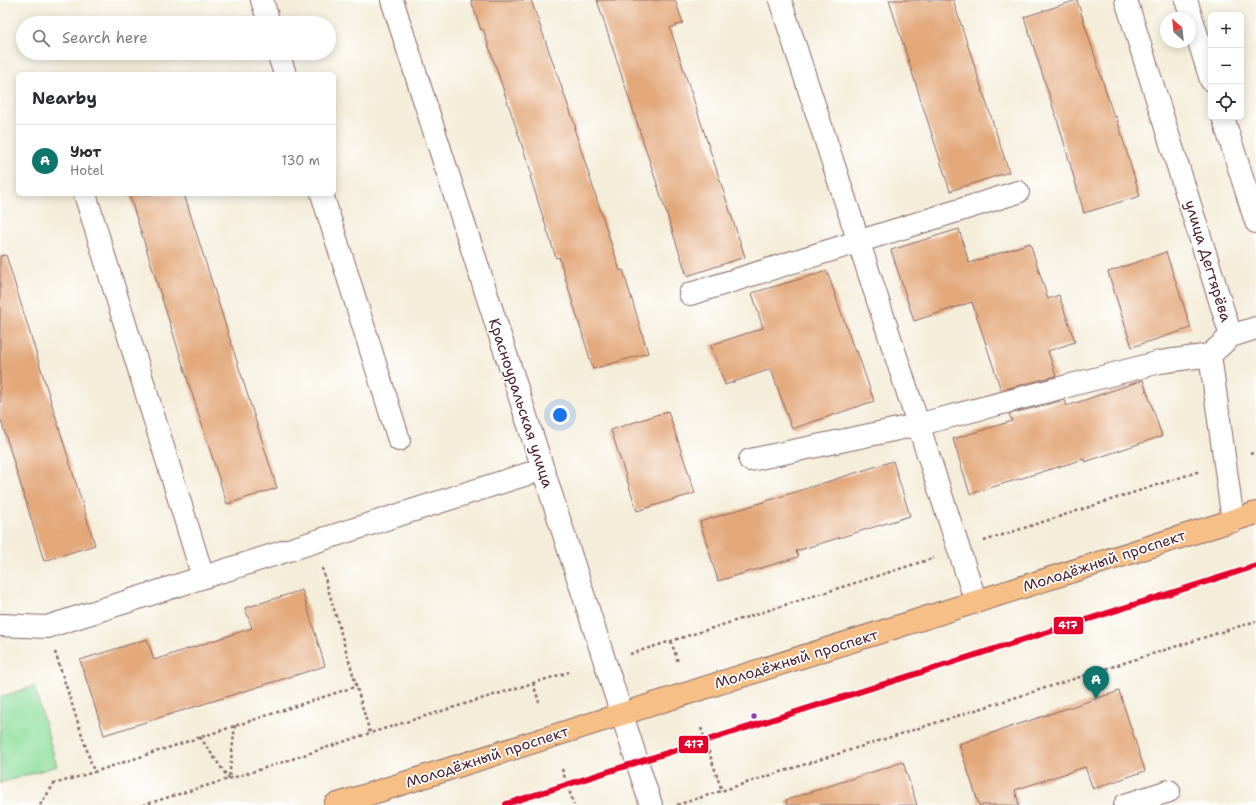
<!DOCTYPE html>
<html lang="en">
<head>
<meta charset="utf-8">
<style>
	body { margin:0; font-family:"Shantell Sans",sans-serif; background:#f7f7f7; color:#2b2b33 }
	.controls { position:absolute; right:12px; top:12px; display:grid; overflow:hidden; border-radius:6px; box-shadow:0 2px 10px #0003 }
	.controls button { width:36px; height:36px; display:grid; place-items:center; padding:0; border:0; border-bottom:1px solid #e1e1e2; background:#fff; color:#2b2b33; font:20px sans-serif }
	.compass { position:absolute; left:1160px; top:12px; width:36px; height:36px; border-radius:50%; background:#fff; box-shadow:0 2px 10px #0003; rotate:333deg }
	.you { position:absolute; left:560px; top:415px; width:14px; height:14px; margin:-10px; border:3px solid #fff; border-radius:50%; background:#1a73e8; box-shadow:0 0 0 6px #1a73e833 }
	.badge { display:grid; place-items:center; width:26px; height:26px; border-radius:50%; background:#0f766e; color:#fff; font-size:13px; font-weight:700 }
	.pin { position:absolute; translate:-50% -33px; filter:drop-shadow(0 1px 2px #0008) }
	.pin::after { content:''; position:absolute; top:21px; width:14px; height:12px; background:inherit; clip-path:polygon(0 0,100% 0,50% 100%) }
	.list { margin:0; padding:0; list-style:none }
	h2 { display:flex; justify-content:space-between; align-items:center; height:52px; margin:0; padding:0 16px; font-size:17px }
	h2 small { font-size:13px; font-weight:400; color:#7c7c81 }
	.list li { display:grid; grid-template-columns:26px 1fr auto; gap:12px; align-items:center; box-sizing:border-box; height:72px; padding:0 16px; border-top:1px solid #e1e1e2 }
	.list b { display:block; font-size:15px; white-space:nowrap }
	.list p { margin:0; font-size:13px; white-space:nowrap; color:#7c7c81 }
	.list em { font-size:13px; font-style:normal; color:#7c7c81 }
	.icon { flex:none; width:22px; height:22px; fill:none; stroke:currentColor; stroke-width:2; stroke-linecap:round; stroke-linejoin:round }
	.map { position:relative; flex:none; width:1256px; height:805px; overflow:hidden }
	.search { position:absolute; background:#fff; box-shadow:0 2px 10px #0003; left:16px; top:16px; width:320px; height:44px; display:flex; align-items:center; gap:10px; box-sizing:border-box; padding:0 14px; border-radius:22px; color:#7c7c81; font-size:15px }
	.panel { position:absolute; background:#fff; box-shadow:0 2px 10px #0003; left:16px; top:72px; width:320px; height:124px; border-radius:6px }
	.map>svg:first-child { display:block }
	.green { fill:#91df9e; stroke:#6e7f64 }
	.building { fill:#e3a87a }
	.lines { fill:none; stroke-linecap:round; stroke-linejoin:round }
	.minor-casing { stroke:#866768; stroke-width:24 }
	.major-casing { stroke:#866768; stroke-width:24 }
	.path { stroke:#866768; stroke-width:2.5; stroke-dasharray:3 3; stroke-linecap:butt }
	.minor { stroke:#fff; stroke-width:22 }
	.major { stroke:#f5bf86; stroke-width:22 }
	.tram { stroke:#4a1f2b; stroke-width:1 }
	.tram-1-casing { stroke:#fff; stroke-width:9 }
	.tram-1 { stroke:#e4002b; stroke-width:6 }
	.bus-dot { fill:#8e44ad; stroke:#fff; stroke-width:1.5 }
	.labels { text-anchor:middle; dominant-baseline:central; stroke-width:3.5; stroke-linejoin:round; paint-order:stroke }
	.street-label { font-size:15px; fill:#4a1f2b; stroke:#fff }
	.line-badge { stroke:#fff; stroke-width:1.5 }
	.badge-label { font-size:11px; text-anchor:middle; font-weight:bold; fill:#fff }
</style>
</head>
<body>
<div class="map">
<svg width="1256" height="805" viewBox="0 0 1256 805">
	<rect width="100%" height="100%" fill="#fff"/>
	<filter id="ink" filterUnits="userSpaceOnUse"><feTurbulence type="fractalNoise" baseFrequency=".025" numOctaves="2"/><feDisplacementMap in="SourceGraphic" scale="8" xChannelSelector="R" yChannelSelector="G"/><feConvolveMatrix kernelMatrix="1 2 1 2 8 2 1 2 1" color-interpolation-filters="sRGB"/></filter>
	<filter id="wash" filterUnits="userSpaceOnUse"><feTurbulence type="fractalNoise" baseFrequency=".012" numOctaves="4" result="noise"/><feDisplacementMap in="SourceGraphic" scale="16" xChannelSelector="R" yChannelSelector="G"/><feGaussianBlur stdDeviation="0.9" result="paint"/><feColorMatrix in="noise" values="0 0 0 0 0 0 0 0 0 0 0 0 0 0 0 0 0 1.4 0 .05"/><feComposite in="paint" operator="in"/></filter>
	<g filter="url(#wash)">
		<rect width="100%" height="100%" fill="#f4edd9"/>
		<path class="green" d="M 34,686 L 57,766 L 0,783 L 0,697 Z"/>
		<g id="blocks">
			<path class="building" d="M 471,0 L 531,0 L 576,128 L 574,128 L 620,271 L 623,270 L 648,353 L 593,369 L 559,257 L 556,258 L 530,176 L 532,175 L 483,29 L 481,30 Z
				M 597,0 L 675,0 L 683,23 L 670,28 L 745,257 L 687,276 Z
				M 889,0 L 953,0 L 1009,172 L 950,191 Z
				M 1077,0 L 1114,117 L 1116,116 L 1140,196 L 1084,213 L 1061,132 L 1024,17 Z
				M 129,194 L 184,194 L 277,488 L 227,504 Z
				M 959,229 L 969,263 L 1030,243 L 1048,299 L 1059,295 L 1075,342 L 1048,351 L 1056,376 L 1001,390 L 972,302 L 914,321 L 891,250 Z
				M 1166,252 L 1191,328 L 1132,347 L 1108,272 Z
				M 6,255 L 95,545 L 44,561 L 0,417 L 0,256 Z
				M 827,271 L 855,352 L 857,351 L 874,401 L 792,429 L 771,369 L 725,385 L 711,345 L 763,328 L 752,293 Z
				M 1143,380 L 1162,436 L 1085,462 L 1084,459 L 970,494 L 953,439 L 1012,421 L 1009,414 L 1065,400 L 1067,406 Z
				M 668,411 L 695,493 L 637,511 L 611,430 Z
				M 893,461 L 910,516 L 796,551 L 798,557 L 718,581 L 700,522 Z
				M 302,590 L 325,666 L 104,735 L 80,660 L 147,639 L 154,660 L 252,628 L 245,608 Z
				M 1119,691 L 1145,771 L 1093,789 L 1085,767 L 1015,790 L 1019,805 L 979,805 L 959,744 Z
				M 903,762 L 917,805 L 787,805 L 786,800 Z"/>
		</g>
	</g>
	<g filter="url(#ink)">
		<use href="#blocks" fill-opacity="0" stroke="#866768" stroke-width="1"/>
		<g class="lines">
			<defs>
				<path id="minor" d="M 262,0 L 269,23
					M 392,0 L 651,805
					M 780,0 L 976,602
					M 1126,0 L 1231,336 L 1210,355
					M 1186,0 L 1211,80
					M 278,53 L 285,74
					M 1223,117 L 1256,222
					M 85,194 L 203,577
					M 322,194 L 399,440
					M 690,294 L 1018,192
					M 1231,336 L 1256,328
					M 1210,355 L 1233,521
					M 750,460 L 917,425 L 1160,362 L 1210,355
					M 0,625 L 47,627 L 543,469
					M 1125,805 L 1169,791"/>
				<path id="major" d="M 335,805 L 1256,513"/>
			</defs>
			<use href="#minor" class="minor-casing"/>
			<use href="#major" class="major-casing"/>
			<path class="path" d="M 1250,454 L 1256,452
				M 984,541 L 1200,471
				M 322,568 L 370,733
				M 671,641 L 678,662
				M 55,652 L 94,772 L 357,686
				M 630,654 L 934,558
				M 533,683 L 539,702
				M 701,728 L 722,791
				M 200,737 L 229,779 L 235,725
				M 562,769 L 574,805
				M 40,805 L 54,784 L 94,772
				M 143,805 L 268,767 L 370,733 L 569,672
				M 677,805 L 1256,621"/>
			<use href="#minor" class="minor"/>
			<use href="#major" class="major"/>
			<path class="tram" d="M 504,805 L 506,804"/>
			<defs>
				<path id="tram-1" d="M 506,804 L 1256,566"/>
			</defs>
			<use href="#tram-1" class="tram-1-casing"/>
			<use href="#tram-1" class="tram-1"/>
		</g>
	</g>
	<circle class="bus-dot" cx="754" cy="716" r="3.5"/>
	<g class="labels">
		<g class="street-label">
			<text transform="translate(1208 261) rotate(73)">улица Дегтярёва</text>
			<text transform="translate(521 403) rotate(72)">Красноуральская улица</text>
			<text transform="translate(1104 561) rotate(-18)">Молодёжный проспект</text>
			<text transform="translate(796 659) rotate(-17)">Молодёжный проспект</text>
			<text transform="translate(487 757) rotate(-18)">Молодёжный проспект</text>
		</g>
	</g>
	<g class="line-badge">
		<rect x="1053" y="616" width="31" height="19" rx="4" fill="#e4002b"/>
		<rect x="678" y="735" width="31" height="19" rx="4" fill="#e4002b"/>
	</g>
	<g class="badge-label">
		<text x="1068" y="629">417</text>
		<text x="694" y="748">417</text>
	</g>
</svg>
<div class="controls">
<button>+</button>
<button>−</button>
<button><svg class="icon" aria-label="locate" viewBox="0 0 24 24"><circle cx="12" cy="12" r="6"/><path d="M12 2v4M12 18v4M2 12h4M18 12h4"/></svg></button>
</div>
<svg class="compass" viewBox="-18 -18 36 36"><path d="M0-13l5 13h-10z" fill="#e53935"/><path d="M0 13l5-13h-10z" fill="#7c7c81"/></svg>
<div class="you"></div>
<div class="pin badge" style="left:1096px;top:699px">A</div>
<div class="search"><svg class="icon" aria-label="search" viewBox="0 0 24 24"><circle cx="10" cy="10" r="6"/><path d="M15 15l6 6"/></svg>Search here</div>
<section class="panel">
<h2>Nearby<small></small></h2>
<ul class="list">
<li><span class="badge">A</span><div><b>Уют</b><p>Hotel</p></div><em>130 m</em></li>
</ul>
</section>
</div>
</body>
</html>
